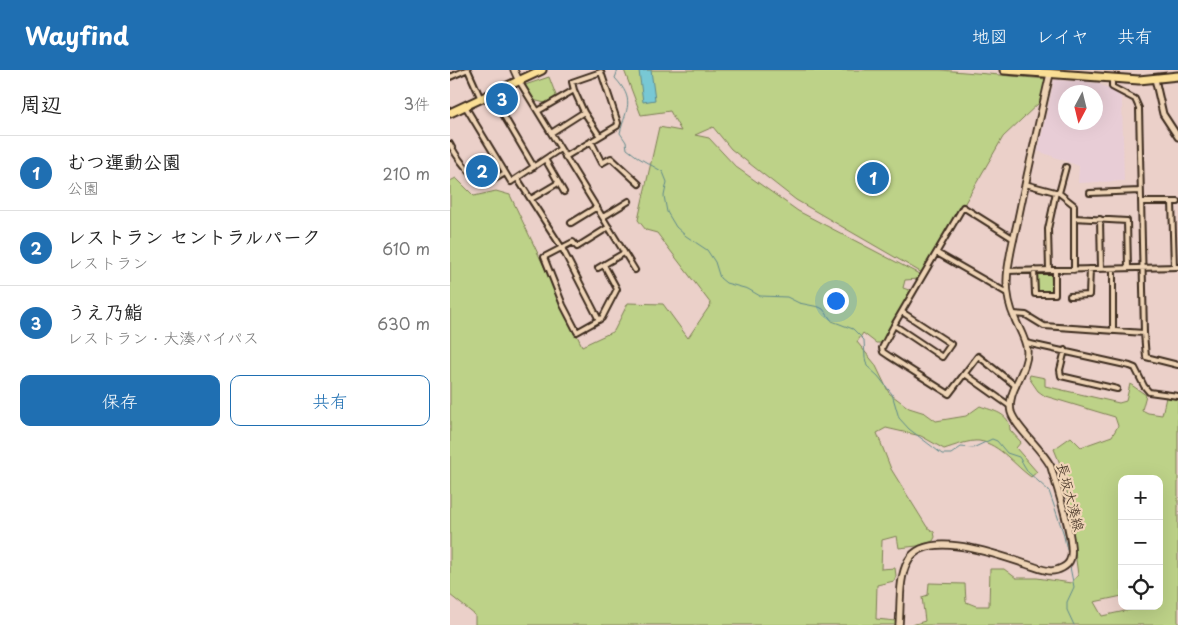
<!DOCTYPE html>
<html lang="ja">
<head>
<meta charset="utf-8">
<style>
	body { margin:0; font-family:"Playpen Sans","Klee One",sans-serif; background:#f2f2f2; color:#222 }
	.controls { position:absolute; right:15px; bottom:15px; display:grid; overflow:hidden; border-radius:10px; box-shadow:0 5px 20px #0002 }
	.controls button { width:45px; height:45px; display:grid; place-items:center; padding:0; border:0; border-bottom:1px solid #e0e0e0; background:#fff; color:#222; font:25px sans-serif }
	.compass { position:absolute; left:608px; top:15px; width:45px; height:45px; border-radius:50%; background:#fff; box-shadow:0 5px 20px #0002; rotate:187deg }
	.you { position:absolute; left:385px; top:230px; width:18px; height:18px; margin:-12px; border:4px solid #fff; border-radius:50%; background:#1a73e8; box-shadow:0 0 0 8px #1a73e833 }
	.badge { display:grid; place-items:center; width:32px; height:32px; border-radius:50%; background:#1f6fb2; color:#fff; font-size:16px; font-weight:700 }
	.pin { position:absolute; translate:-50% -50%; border:2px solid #fff; box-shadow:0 1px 5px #0006 }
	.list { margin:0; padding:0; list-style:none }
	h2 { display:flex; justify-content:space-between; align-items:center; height:65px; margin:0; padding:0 20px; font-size:21px }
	h2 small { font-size:16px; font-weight:400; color:#767676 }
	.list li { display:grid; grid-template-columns:32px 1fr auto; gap:15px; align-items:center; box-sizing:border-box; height:75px; padding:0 20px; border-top:1px solid #e0e0e0 }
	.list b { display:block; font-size:19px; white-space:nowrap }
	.list p { margin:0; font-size:16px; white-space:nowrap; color:#767676 }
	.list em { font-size:16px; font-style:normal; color:#767676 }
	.actions { display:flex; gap:10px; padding:15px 20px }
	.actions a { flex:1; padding:11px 0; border:1px solid #1f6fb2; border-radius:10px; text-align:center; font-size:18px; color:#1f6fb2 }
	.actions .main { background:#1f6fb2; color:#fff }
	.icon { flex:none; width:28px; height:28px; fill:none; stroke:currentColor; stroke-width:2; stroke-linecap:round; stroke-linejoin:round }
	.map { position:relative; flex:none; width:728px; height:555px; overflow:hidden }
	header { display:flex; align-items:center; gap:30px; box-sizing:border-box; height:70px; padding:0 25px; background:#1f6fb2; color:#fff }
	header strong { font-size:24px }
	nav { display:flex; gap:28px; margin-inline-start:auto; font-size:18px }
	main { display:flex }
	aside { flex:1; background:#fff }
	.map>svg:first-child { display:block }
	.built { fill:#e8cdd6; fill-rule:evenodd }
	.green { fill:#bdd288; stroke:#7c7e53; fill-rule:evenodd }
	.water { fill:#78c8d4; stroke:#60898b }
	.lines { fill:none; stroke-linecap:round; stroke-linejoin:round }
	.stream { stroke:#60898b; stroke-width:1 }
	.minor-casing { stroke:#3b2a1e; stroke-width:8 }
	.tertiary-casing { stroke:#3b2a1e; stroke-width:9 }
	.secondary-casing { stroke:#3b2a1e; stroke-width:9 }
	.trunk-casing { stroke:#3b2a1e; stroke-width:11 }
	.minor { stroke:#efd4b6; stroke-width:4 }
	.tertiary { stroke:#efd4b6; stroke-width:5 }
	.secondary { stroke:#efd4b6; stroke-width:5.5 }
	.trunk { stroke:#fbdf96; stroke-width:7 }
	.labels { text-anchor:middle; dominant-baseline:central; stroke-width:4.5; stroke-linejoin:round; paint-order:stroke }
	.street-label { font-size:14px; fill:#3b2a1e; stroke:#efd4b6 }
</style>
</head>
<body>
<header>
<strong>Wayfind</strong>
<nav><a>地図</a><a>レイヤ</a><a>共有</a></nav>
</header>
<main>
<aside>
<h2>周辺<small>3件</small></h2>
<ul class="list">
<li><span class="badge">1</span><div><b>むつ運動公園</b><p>公園</p></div><em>210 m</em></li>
<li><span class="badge">2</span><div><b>レストラン セントラルパーク</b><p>レストラン</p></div><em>610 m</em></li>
<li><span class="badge">3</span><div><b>うえ乃鮨</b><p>レストラン · 大湊バイパス</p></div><em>630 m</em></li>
</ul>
<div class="actions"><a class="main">保存</a><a>共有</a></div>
</aside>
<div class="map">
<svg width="728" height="555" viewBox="0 0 728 555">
	<rect width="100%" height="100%" fill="#ebd0c9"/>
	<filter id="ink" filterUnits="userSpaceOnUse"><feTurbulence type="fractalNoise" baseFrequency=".02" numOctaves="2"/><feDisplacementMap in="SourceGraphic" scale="10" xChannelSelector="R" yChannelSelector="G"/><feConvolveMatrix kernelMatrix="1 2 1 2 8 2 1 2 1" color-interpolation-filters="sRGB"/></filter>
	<g filter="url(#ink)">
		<path class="built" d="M 604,10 L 648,13 L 669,25 L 672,29 L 674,111 L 628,113 L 629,96 L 588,81 ZM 616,22 L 646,22 L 646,52 L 616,52 Z"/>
		<path class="green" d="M 174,0 L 491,0 L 596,9 L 591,31 L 553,67 L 474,204 L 346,130 L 281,79 L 263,57 L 245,65 L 259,68 L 286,97 L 348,141 L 471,205 L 469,209 L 455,210 L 453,218 L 462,221 L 431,273 L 426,273 L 413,263 L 407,272 L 425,294 L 439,323 L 459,338 L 475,343 L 486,351 L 516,346 L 530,336 C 543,341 560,343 560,360 L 571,372 L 566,378 L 587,402 L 581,407 C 565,396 550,374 529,371 C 519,370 504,376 494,379 L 471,366 L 436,358 L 427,363 L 441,399 L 477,457 L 484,462 L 485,467 L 483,471 L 467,476 L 449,478 L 447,466 L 432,470 L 431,499 L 445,498 L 446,506 L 444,511 L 427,515 L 426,549 L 446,551 L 446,555 L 25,555 L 25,545 L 0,525 L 0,111 L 6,108 L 24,126 L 46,121 L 60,125 L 132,276 L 164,261 L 178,233 L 213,234 L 238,268 L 261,234 L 207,163 L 196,160 L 188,150 L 209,57 L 231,61 L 220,41 L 191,45 Z
			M 99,7 L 107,28 L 95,33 L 83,30 L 75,15 Z
			M 587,203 L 601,203 L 602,222 L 587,221 Z
			M 580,305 L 595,308 L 595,316 L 669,333 L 676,331 L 680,314 L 696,325 L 692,340 L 698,343 L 712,345 L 716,327 L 728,330 L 728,555 L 462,555 L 475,551 L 472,527 L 478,525 L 479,513 L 515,514 L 516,532 L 526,536 L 539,536 L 540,499 L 554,499 L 566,508 L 587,508 L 621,513 L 628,505 L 615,406 L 604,379 L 621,367 L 631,377 L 662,366 L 668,356 L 665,347 L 595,326 L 588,321 L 579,308 ZM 672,409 L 709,409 L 709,536 L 698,536 L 652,546 L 644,532 L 672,526 Z"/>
		<path class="water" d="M 201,0 L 205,30 L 193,32 L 189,1 Z"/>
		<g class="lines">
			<path class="stream" d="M 168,0 L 165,8 C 186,31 176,38 170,63 L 176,72 L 177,79 L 189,88 L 213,102 L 217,112 L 214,126 L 217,142 L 226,157 L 236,166 L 257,180 L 265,192 L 270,208 L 276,213 L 298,219 L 310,226 L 337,227 L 349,233 L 369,237 L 373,239 L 382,251 L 403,259 L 414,270 L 415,288 L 417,296 L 428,306 L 442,324 L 449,348 L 459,359 L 492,384 L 501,384 L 511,377 L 523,378 L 542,369 L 547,371 L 557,383 L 569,387 L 578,402 L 599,421 L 613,462 L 617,480
				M 620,497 L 624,517 L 617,532 L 617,540 L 624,555"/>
			<defs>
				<path id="minor" d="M 18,0 L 31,29
					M 0,7 L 16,0
					M 662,9 L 662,17 L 685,29 L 689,38 L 694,263 L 696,287 L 728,295
					M 69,11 L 185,200
					M 124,20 L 134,42 L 149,65
					M 41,24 L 84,97
					M 15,36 L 61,112 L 110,79
					M 88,41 L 124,20 L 122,12 L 151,2 L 168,53 L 167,56 L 115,87
					M 101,63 L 134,42
					M 141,71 L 152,93 L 161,88 L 189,114
					M 0,74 C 5,84 21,108 32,111 C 41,113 48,107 55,103
					M 95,89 L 114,122
					M 67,108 L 112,178 L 149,250
					M 575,114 L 609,123 L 624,135 L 624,200
					M 609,123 L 616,97
					M 640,123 L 690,121
					M 81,129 L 108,113
					M 691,132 L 728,132
					M 722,132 L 724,197
					M 153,147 L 179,131
					M 624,148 L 677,151 L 678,198
					M 650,149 L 651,199
					M 121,153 L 147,137
					M 564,169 L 513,137 L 444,255 L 432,278 L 433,282 L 439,286 L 499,324 L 528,286 L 566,316
					M 487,183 L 557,223
					M 154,195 L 167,219 L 152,248 L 127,262 L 113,235 L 94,187 L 123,172 L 127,177 L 159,157
					M 148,198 L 174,183
					M 584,200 L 585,224 L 605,224 L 605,200
					M 599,200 L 598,159 L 606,122
					M 558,201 L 728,197
					M 620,226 L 639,225 L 640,199
					M 563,244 L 576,245 L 594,256 L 694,263
					M 444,255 L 492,287 L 501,274 L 452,242
					M 663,261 L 663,199
					M 576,273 L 680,296 L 685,298 L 694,316 L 699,322 L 728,326
					M 615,280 L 610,300 L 611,306 L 667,319
					M 515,304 L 560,336"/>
				<path id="tertiary" d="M 705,9 L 713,44 L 728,67"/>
				<path id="secondary" d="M 64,0 L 69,11
					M 449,555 C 451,535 448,509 458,491 C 476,458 548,485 576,494 C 583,496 594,501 601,501 C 608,501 618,496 620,490 C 627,475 606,415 601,397 C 593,380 565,357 561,342 C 556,321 578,302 577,281 C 576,269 569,259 565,249 C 560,238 557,224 557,212 C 557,191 564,169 568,149 C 578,100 589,52 600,4"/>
				<path id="trunk" d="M 554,0 L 689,10 L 728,6
					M 0,43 L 92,0"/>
			</defs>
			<use href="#minor" class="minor-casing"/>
			<use href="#tertiary" class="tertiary-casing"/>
			<use href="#secondary" class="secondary-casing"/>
			<use href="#trunk" class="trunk-casing"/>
			<use href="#minor" class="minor"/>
			<use href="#tertiary" class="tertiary"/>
			<use href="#secondary" class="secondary"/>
			<use href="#trunk" class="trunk"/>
		</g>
	</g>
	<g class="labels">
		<g class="street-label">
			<text transform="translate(621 427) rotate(75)">長坂大湊線</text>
		</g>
	</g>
</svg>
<div class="controls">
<button>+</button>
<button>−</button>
<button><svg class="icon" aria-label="locate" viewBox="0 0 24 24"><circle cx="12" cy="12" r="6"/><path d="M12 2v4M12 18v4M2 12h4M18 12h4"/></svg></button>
</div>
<svg class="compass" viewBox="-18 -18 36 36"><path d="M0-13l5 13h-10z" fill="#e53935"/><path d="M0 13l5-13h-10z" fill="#767676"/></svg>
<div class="you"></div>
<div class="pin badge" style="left:423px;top:108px">1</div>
<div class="pin badge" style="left:32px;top:101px">2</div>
<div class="pin badge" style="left:52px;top:29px">3</div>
</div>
</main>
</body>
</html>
